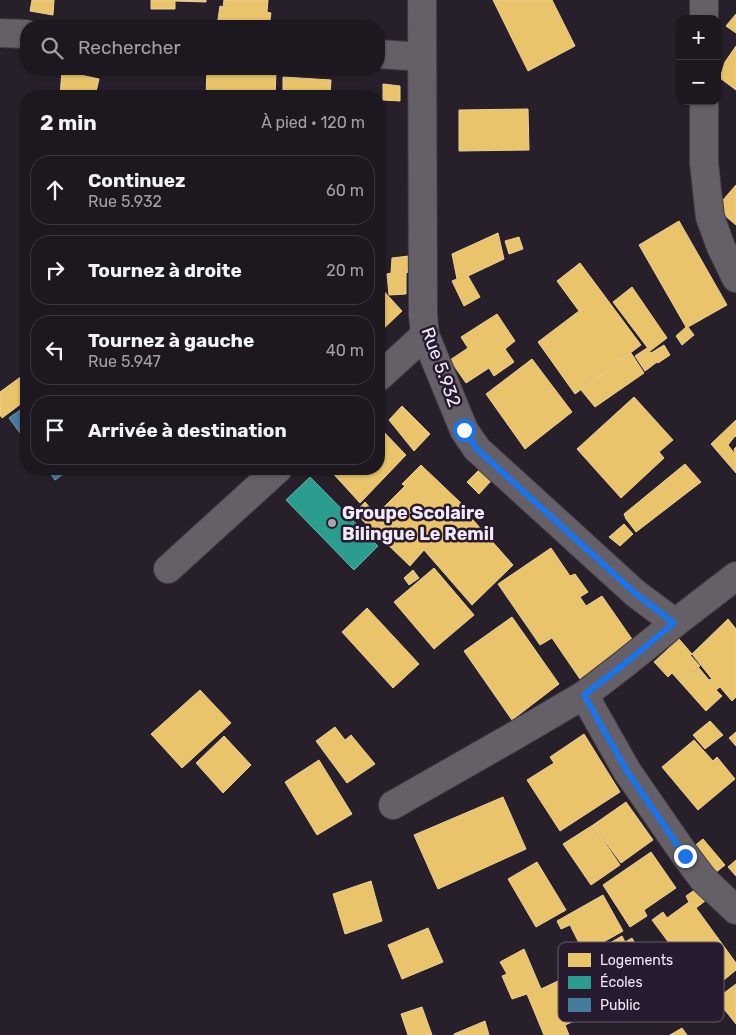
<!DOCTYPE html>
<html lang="fr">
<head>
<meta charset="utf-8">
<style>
	body { margin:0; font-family:Rubik,sans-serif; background:#252129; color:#f1f3f6 }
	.controls { position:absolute; right:15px; top:15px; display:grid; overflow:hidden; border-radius:10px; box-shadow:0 1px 4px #0004 }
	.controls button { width:45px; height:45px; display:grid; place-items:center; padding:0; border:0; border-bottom:1px solid #3b373e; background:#1d1820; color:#f1f3f6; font:25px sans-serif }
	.stop { position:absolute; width:15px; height:15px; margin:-11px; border:4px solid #1a73e8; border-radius:50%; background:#fff }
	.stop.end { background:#1a73e8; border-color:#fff; box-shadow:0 1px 5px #0008 }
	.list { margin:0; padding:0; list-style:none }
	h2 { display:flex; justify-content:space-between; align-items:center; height:65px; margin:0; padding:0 20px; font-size:21px }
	h2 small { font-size:16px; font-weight:400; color:#a0a0a5 }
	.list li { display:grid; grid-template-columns:32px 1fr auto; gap:15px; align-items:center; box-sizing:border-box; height:70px; margin:0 10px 10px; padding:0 10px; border:1px solid #3b373e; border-radius:20px }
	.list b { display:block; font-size:19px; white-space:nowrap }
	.list p { margin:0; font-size:16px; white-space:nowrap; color:#a0a0a5 }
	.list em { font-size:16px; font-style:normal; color:#a0a0a5 }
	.icon { flex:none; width:28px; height:28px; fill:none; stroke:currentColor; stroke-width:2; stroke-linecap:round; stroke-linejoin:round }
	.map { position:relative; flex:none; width:736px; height:1035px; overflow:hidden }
	.search { position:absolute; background:#1d1820; box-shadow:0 1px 4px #0004; left:20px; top:20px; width:365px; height:55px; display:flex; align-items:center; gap:12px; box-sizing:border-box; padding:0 18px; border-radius:20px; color:#a0a0a5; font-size:19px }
	.panel { position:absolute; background:#1d1820; box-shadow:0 1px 4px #0004; left:20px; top:90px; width:365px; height:385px; border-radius:20px }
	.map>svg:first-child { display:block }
	.homes { fill:#e9c46a; stroke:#eccf95 }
	.schools { fill:#2a9d8f; stroke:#66b4ae }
	.public { fill:#457b9d; stroke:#799cb8 }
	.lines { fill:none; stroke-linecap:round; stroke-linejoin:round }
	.street-casing { stroke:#413b44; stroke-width:30 }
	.street { stroke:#656068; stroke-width:28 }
	.route { stroke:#1a73e8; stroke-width:6 }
	.poi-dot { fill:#aba3b0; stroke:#281b2f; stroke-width:2 }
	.labels { text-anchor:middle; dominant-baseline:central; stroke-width:5; stroke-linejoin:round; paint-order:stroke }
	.street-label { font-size:18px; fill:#f2eaf8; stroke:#281b2f }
	.poi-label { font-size:18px; font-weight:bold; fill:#f2eaf8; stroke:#281b2f; text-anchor:start }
	.key { fill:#281b2f; stroke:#65596b; stroke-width:1 }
	.key-label { font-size:14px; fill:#f2eaf8 }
</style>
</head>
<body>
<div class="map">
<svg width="736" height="1035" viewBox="0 0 736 1035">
	<rect width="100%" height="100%" fill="#27202a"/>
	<path class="homes" d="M 32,0 L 54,0 L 53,15 L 30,11 Z
		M 151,0 L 206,0 L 206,2 L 175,1 L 175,9 L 151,9 Z
		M 224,0 L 268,0 L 267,12 L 271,13 L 269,26 L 217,26 L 220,6 L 223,7 Z
		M 493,0 L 552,0 L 575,46 L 528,71 Z
		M 736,14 L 736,33 L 726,26 Z
		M 736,46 L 736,90 L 720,78 L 725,62 Z
		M 207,70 L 276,73 L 275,96 L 206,96 Z
		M 62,71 L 99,79 L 95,96 L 60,96 Z
		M 283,77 L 331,80 L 330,96 L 283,96 Z
		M 383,84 L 400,86 L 400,101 L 383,100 Z
		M 528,109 L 529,150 L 459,151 L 459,110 Z
		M 736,185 L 736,225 L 716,208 Z
		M 679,221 L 727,305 L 688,327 L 694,335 L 682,345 L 676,336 L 686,327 L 639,245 Z
		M 498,233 L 504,259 L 468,276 L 480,297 L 464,306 L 452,281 L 457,279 L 452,254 Z
		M 519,237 L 523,249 L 509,254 L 505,241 Z
		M 409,256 L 408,272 L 406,273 L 406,294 L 389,295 L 387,274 L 391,273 L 392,258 Z
		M 580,263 L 641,345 L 575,394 L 538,342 L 579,311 L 557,281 Z
		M 379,286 L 402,311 L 379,333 Z
		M 632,287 L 667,338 L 650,351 L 613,302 Z
		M 497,314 L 515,341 L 505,349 L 514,362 L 494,376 L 489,368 L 466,383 L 450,360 L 468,348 L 461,337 Z
		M 664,345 L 670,355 L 658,363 L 657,362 L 645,371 L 635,356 L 647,348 L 651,353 Z
		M 631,353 L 644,373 L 595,407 L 581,390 Z
		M 532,359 L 572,412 L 525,449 L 486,394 Z
		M 26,373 L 26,400 L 2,418 L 0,415 L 0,392 Z
		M 634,397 L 673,440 L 659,452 L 664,458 L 621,498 L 577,449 Z
		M 402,406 L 430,434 L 414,451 L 389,420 Z
		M 736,420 L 736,437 L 735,436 L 728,445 L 735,454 L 734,449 L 736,447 L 736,473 L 711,444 Z
		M 379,427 L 406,455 L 360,503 L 329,469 L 379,469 Z
		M 685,464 L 701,482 L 636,532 L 626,519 L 624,514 Z
		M 421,465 L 463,505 L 458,510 L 461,513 L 466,512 L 513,565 L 472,605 L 424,550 L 410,566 L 355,513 L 365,502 L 376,515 L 405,486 L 402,484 Z
		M 480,469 L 491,481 L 479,494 L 467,482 Z
		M 624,524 L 633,534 L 620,546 L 609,537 Z
		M 551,548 L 570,576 L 575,574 L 588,592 L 580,597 L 586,606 L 602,596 L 634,642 L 580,679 L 552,638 L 540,645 L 498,584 Z
		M 434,568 L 474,615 L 434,649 L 394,602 Z
		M 413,570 L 419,578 L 409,585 L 404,578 Z
		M 367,608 L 419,664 L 393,688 L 342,632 Z
		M 512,617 L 559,684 L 512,720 L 464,651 Z
		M 728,619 L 736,629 L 736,697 L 732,701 L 720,687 L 716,690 L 722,696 L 706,711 L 681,683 L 699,668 L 709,680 L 712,679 L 692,654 Z
		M 679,639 L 692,654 L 690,655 L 700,666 L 681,683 L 672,673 L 668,677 L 654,662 Z
		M 200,690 L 231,723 L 182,768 L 151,734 Z
		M 710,721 L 723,735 L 705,749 L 693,735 Z
		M 335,727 L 345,740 L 351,735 L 375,764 L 347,783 L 316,741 Z
		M 736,732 L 736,746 L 729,738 Z
		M 584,734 L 620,792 L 560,831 L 527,780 L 554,763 L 550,757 Z
		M 224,736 L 251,765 L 223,793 L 196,763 Z
		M 694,740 L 713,761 L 717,757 L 735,779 L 698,810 L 662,767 Z
		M 319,760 L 352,814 L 317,835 L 285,782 Z
		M 503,797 L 526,849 L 438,889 L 414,835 Z
		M 626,802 L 653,840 L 621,863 L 593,825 Z
		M 593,825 L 620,865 L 591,885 L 563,844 Z
		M 703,839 L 725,865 L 709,878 L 687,852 Z
		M 651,852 L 676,888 L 644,910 L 647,916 L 630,927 L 603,885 Z
		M 736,860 L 736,876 L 728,867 Z
		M 537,862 L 566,910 L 536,927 L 508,879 Z
		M 371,881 L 382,921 L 345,934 L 333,894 Z
		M 696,889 L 705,901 L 696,908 L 736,963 L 736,970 L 707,994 L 652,920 L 663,912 L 667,918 L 689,902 L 686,896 Z
		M 603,895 L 623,931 L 584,953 L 570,925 L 561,929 L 557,921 Z
		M 428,928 L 443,962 L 402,979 L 388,945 Z
		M 622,936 L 625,942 L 632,938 L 649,969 L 603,996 L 584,958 Z
		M 524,949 L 541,989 L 558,981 L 574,1021 L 565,1025 L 569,1035 L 544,1035 L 527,994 L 512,999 L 502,976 L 507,974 L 500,962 Z
		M 736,984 L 736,1024 L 716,999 Z
		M 422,1007 L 432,1035 L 408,1035 L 401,1014 Z
		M 485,1021 L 489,1035 L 454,1035 L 454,1034 Z
		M 682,1028 L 687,1035 L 670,1035 Z"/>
	<path class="schools" d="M 310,477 L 378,546 L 354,570 L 286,500 Z"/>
	<path class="public" d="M 26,406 L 26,441 L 9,418 Z
		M 47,469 L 70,469 L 55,480 Z"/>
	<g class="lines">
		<defs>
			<path id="street" d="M 422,0 L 423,315 L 425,335 L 464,430 L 477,449 L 635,593 L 675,623 L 736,576
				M 704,19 L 704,0
				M 0,33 L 26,34
				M 379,54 L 422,57
				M 704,101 L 704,163 L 710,217 L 721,247 L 736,278
				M 379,377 L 425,335
				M 168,569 L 278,469
				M 584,695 L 627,771 L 685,855 L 703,879 L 736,910
				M 393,805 L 514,736 L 584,695 L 623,665 L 675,623"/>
		</defs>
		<use href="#street" class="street-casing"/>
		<use href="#street" class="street"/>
	</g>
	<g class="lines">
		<path class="route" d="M 464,430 L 477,449 L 635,593 L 674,623 L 623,665 L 584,695 L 627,771 L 685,856"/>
	</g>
	<circle class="poi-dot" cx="332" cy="523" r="5"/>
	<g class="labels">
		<g class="street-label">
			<text transform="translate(441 367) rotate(70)">Rue 5.932</text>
		</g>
		<g class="poi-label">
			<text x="342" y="513">Groupe Scolaire<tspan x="342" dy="21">Bilingue Le Remil</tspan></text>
		</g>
	</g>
	<rect x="558" y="942" width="166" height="80" rx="8" class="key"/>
	<rect x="568" y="953" width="23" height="14" fill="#e9c46a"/>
	<rect x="568" y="976" width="23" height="13" fill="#2a9d8f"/>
	<rect x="568" y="998" width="23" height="14" fill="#457b9d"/>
	<g class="key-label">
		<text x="600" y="965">Logements</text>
		<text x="600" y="987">Écoles</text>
		<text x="600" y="1010">Public</text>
	</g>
</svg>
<div class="controls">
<button>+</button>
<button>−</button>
</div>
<div class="stop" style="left:464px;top:430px"></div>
<div class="stop end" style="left:685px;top:856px"></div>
<div class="search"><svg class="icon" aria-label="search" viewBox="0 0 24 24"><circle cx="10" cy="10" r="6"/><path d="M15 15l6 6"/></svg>Rechercher</div>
<section class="panel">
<h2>2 min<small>À pied · 120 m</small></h2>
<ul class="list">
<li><svg class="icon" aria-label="ahead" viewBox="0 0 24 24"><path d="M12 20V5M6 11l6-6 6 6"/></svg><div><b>Continuez</b><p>Rue 5.932</p></div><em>60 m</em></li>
<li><svg class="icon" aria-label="right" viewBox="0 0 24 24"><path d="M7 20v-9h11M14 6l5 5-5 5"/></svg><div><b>Tournez à droite</b></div><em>20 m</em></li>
<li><svg class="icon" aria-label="left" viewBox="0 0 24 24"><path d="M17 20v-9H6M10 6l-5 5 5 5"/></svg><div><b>Tournez à gauche</b><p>Rue 5.947</p></div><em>40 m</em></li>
<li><svg class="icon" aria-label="arrive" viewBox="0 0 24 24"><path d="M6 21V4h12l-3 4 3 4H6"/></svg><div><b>Arrivée à destination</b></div></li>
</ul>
</section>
</div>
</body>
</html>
